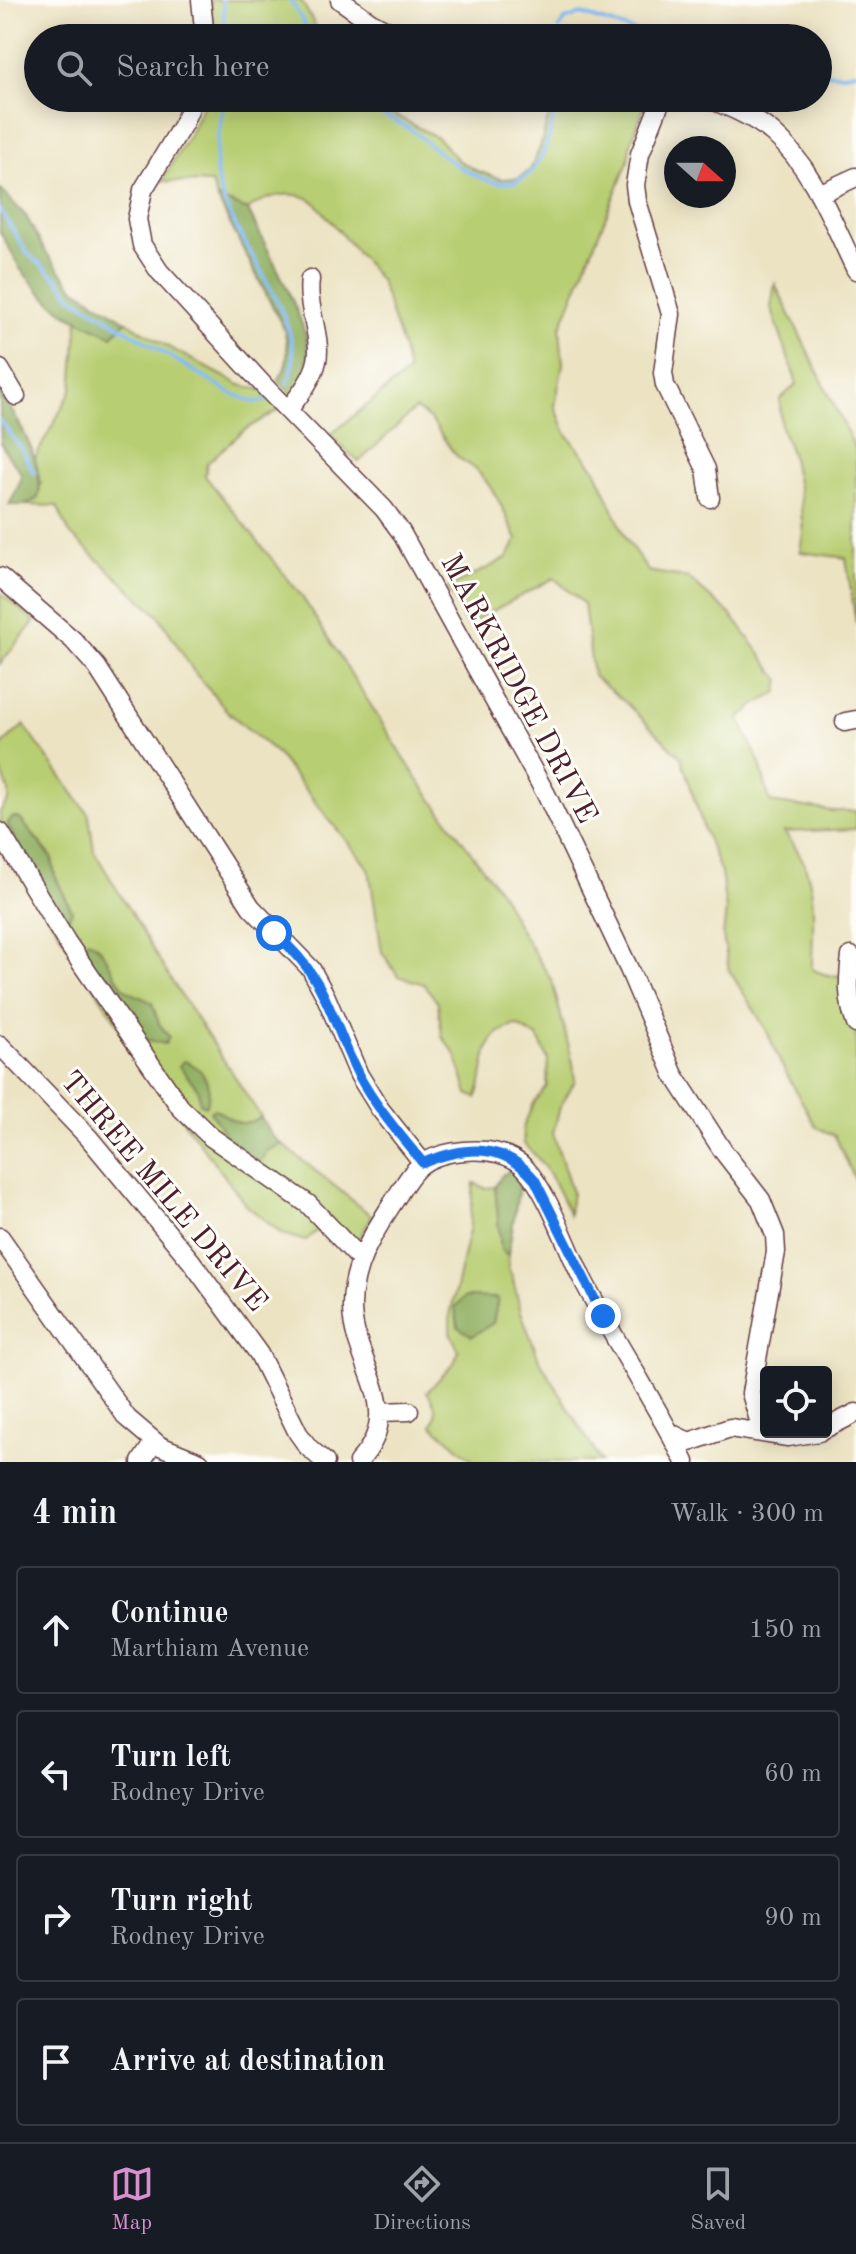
<!DOCTYPE html>
<html lang="en">
<head>
<meta charset="utf-8">
<style>
	body { margin:0; font-family:"Old Standard TT",serif; background:#20242c; color:#f1f3f6 }
	.controls { position:absolute; right:24px; bottom:24px; display:grid; overflow:hidden; border-radius:8px; box-shadow:0 4px 20px #0003 }
	.controls button { width:72px; height:72px; display:grid; place-items:center; padding:0; border:0; border-bottom:2px solid #363941; background:#171b24; color:#f1f3f6; font:40px sans-serif }
	.compass { position:absolute; left:664px; top:136px; width:72px; height:72px; border-radius:50%; background:#171b24; box-shadow:0 4px 20px #0003; rotate:111deg }
	.stop { position:absolute; width:24px; height:24px; margin:-18px; border:6px solid #1a73e8; border-radius:50%; background:#fff }
	.stop.end { background:#1a73e8; border-color:#fff; box-shadow:0 2px 8px #0008 }
	.list { margin:0; padding:0; list-style:none }
	h2 { display:flex; justify-content:space-between; align-items:center; height:104px; margin:0; padding:0 32px; font-size:34px }
	h2 small { font-size:26px; font-weight:400; color:#9ea1a6 }
	.list li { display:grid; grid-template-columns:52px 1fr auto; gap:24px; align-items:center; box-sizing:border-box; height:128px; margin:0 16px 16px; padding:0 16px; border:2px solid #363941; border-radius:8px }
	.list b { display:block; font-size:30px; white-space:nowrap }
	.list p { margin:0; font-size:26px; white-space:nowrap; color:#9ea1a6 }
	.list em { font-size:26px; font-style:normal; color:#9ea1a6 }
	.icon { flex:none; width:44px; height:44px; fill:none; stroke:currentColor; stroke-width:2; stroke-linecap:round; stroke-linejoin:round }
	.map { position:relative; flex:none; width:856px; height:1462px; overflow:hidden }
	.search { position:absolute; background:#171b24; box-shadow:0 4px 20px #0003; left:24px; right:24px; top:24px; height:88px; display:flex; align-items:center; gap:20px; box-sizing:border-box; padding:0 28px; border-radius:44px; color:#9ea1a6; font-size:30px }
	.sheet { height:680px; background:#171b24 }
	nav { display:flex; justify-content:space-around; align-items:center; box-sizing:border-box; height:112px; border-top:2px solid #363941; background:#171b24; font-size:22px; color:#9ea1a6 }
	nav a { display:grid; justify-items:center; gap:4px }
	nav .on { color:#d690ce }
	.map>svg:first-child { display:block }
	.green { fill:#b8ce72; stroke:#81764e; stroke-width:2; fill-rule:evenodd }
	.forest { fill:#92b164; stroke:#6e6848; stroke-width:2 }
	.lines { fill:none; stroke-linecap:round; stroke-linejoin:round }
	.stream { stroke:#84baf3; stroke-width:4 }
	.minor-casing { stroke:#623c42; stroke-width:21 }
	.minor { stroke:#fff; stroke-width:18 }
	.route { stroke:#1a73e8; stroke-width:10 }
	.labels { text-anchor:middle; dominant-baseline:central; stroke-width:6; stroke-linejoin:round; paint-order:stroke }
	.street-label { font-size:30px; fill:#4a1f2b; stroke:#fdfcf7 }
</style>
</head>
<body>
<div class="map">
<svg width="856" height="1462" viewBox="0 0 856 1462">
	<rect width="100%" height="100%" fill="#fdfcf7"/>
	<filter id="ink" filterUnits="userSpaceOnUse"><feTurbulence type="fractalNoise" baseFrequency=".0125" numOctaves="2"/><feDisplacementMap in="SourceGraphic" scale="16" xChannelSelector="R" yChannelSelector="G"/><feConvolveMatrix kernelMatrix="1 2 1 2 8 2 1 2 1" color-interpolation-filters="sRGB"/></filter>
	<filter id="wash" filterUnits="userSpaceOnUse"><feTurbulence type="fractalNoise" baseFrequency=".006" numOctaves="4" result="noise"/><feDisplacementMap in="SourceGraphic" scale="32" xChannelSelector="R" yChannelSelector="G"/><feGaussianBlur stdDeviation="1.8" result="paint"/><feColorMatrix in="noise" values="0 0 0 0 0 0 0 0 0 0 0 0 0 0 0 0 0 1.4 0 .05"/><feComposite in="paint" operator="in"/></filter>
	<g filter="url(#wash)">
		<rect width="100%" height="100%" fill="#ece3c3"/>
		<path class="green" d="M 211,0 L 301,0 L 322,38 L 213,38 Z
			M 206,98 L 363,98 L 438,138 L 458,160 L 477,171 L 501,179 L 519,178 L 530,170 L 540,148 L 554,98 L 647,98 L 630,146 L 628,162 L 560,329 L 563,364 L 555,406 L 566,433 L 595,469 L 626,538 L 648,571 L 688,578 L 731,615 L 780,680 L 778,692 L 755,705 L 739,718 L 760,764 L 770,802 L 833,811 L 856,811 L 856,829 L 784,832 C 822,876 812,916 812,969 C 829,978 838,977 856,971 L 856,1182 L 835,1136 L 816,1127 L 781,1064 L 767,1031 L 729,970 L 723,937 L 726,910 L 721,873 L 704,830 L 681,757 L 626,703 L 593,676 L 584,604 L 554,578 L 467,625 L 448,588 L 507,558 L 517,540 C 506,516 496,489 476,470 C 470,464 461,461 456,455 C 440,438 438,420 415,409 L 359,462 L 330,435 L 408,372 L 403,349 L 380,280 L 315,202 C 294,189 267,194 248,210 L 217,198 L 211,183 L 162,181 L 193,128 Z
			M 775,284 L 856,450 L 856,624 L 846,558 L 800,552 L 803,533 L 800,497 L 791,453 L 781,427 L 780,399 L 797,384 L 771,307 Z
			M 78,319 L 112,336 L 126,321 L 172,349 L 240,385 L 262,390 L 280,409 L 243,431 L 207,463 L 205,476 L 301,595 L 418,780 L 501,893 L 519,928 L 552,981 L 573,1063 L 575,1081 L 560,1107 L 553,1133 L 572,1192 L 569,1214 C 557,1187 546,1163 524,1144 L 523,1127 L 534,1103 L 547,1086 L 548,1059 L 538,1037 L 515,1025 C 510,1028 501,1030 497,1034 C 481,1049 486,1080 476,1098 L 468,1094 L 456,1055 L 442,1036 L 438,1003 L 424,984 L 398,976 L 382,952 L 369,869 L 276,753 L 228,712 L 194,672 L 159,616 L 70,534 L 57,506 L 26,505 L 38,498 L 41,483 L 34,460 L 72,389 Z
			M 0,593 L 35,621 L 0,664 Z
			M 24,725 L 89,815 L 94,851 L 173,983 L 261,1117 C 238,1130 235,1120 215,1110 C 216,1137 242,1147 264,1157 L 267,1151 L 282,1144 L 372,1216 L 356,1244 L 323,1225 L 305,1241 L 282,1234 L 247,1206 L 162,1093 L 0,840 L 0,811 L 9,800 L 9,791 L 0,767 L 0,747 ZM 8,824 L 25,825 L 52,857 L 55,876 L 72,911 L 68,918 ZM 79,948 L 100,948 L 109,967 L 126,990 L 152,1003 L 159,1024 L 167,1033 Z
			M 474,1183 L 485,1188 L 495,1187 L 501,1250 L 508,1255 L 508,1268 L 512,1276 L 521,1312 L 539,1359 L 601,1462 L 475,1462 L 432,1425 C 439,1413 435,1403 427,1392 L 454,1363 L 459,1351 L 450,1332 L 450,1315 L 469,1230 ZM 465,1297 L 498,1299 L 493,1323 L 472,1336 Z"/>
		<path class="forest" d="M 0,189 L 26,216 L 45,251 L 73,287 L 126,321 L 112,336 L 66,314 L 43,295 L 21,270 L 0,232 Z
			M 217,198 L 248,210 C 262,240 308,322 308,350 C 308,367 301,383 295,399 L 278,380 C 290,365 288,349 285,331 Z
			M 0,390 C 17,420 46,463 38,498 L 26,505 L 9,505 C 32,462 17,478 1,443 C 0,430 0,405 0,390 Z
			M 13,817 L 20,819 L 51,857 L 55,876 L 72,911 L 65,924 L 27,862 L 7,824 Z
			M 88,940 C 107,948 110,972 123,987 C 131,996 142,996 152,1003 L 159,1024 L 169,1037 L 165,1044 L 144,1039 L 79,948 Z
			M 183,1061 C 203,1065 215,1088 205,1106 L 200,1104 L 198,1089 L 179,1066 Z
			M 215,1109 C 234,1120 238,1130 261,1117 L 272,1136 L 282,1144 L 267,1151 L 259,1164 L 229,1141 L 210,1111 Z
			M 515,1168 L 521,1174 L 508,1255 L 501,1250 L 495,1187 L 502,1175 Z
			M 465,1297 L 498,1298 L 493,1323 L 472,1336 L 458,1327 L 455,1307 Z"/>
		<g class="lines">
			<path class="stream" d="M 223,0 L 225,38
				M 290,0 L 313,38
				M 559,28 L 565,20 L 581,14 L 656,38
				M 818,73 L 844,74 L 856,72
				M 224,98 C 221,125 213,151 217,178 C 226,235 318,330 287,383
				M 353,98 C 372,111 394,119 413,131 C 426,141 438,153 452,162 C 526,211 546,168 557,98
				M 0,210 L 28,254 L 58,279 L 71,296 L 230,393 L 254,402 L 267,401
				M 0,421 L 22,449 L 34,473"/>
		</g>
	</g>
	<g filter="url(#ink)">
		<g class="lines">
			<defs>
				<path id="minor" d="M 201,0 L 205,38
					M 340,0 L 371,22 L 402,38
					M 194,98 L 183,124 L 143,190 L 137,219 L 142,245 L 159,271 L 267,389 L 384,509 L 401,532 L 546,794 L 629,969 L 674,1075 L 723,1151 L 761,1200 L 775,1235 L 776,1252 L 751,1393 L 758,1417 L 766,1424
					M 662,98 L 640,154 L 635,185 L 637,201 L 671,314 L 663,373 L 665,385 L 706,469 L 710,498
					M 707,98 C 730,107 754,117 773,133 C 813,168 833,223 856,270
					M 819,194 L 856,177
					M 0,369 L 16,396
					M 288,410 C 299,396 313,379 317,361 C 322,336 306,308 310,279
					M 0,577 L 73,640 L 97,667 L 251,907 L 311,969 L 326,997 L 359,1075 L 380,1109 L 423,1163
					M 845,722 L 856,720
					M 0,832 L 66,941 L 180,1107 L 211,1137 L 308,1204 L 361,1260
					M 851,956 C 848,980 847,1000 856,1024
					M 0,1045 L 89,1138 L 191,1261 L 259,1354 L 298,1433 L 308,1447 L 325,1462
					M 0,1237 L 127,1418 L 160,1446 L 200,1462
					M 380,1412 L 409,1411
					M 826,1428 L 856,1413
					M 670,1433 L 689,1442 L 730,1428 L 788,1437 L 819,1432
					M 141,1462 L 154,1442
					M 358,1462 C 408,1410 354,1367 352,1309 C 351,1266 374,1232 396,1198 C 403,1187 411,1172 422,1164 C 439,1152 467,1149 487,1151 C 501,1153 515,1157 525,1168 C 548,1192 566,1245 581,1276 C 613,1339 653,1398 685,1462"/>
			</defs>
			<use href="#minor" class="minor-casing"/>
			<use href="#minor" class="minor"/>
		</g>
	</g>
	<g class="lines" filter="url(#ink)">
		<path class="route" d="M 274,933 C 328,978 329,1016 358,1074 C 375,1106 400,1135 423,1163 C 465,1146 504,1142 535,1180 L 603,1316"/>
	</g>
	<g class="labels">
		<g class="street-label">
			<text transform="translate(518 689) rotate(62)">MARKRIDGE DRIVE</text>
			<text transform="translate(163 1192) rotate(50)">THREE MILE DRIVE</text>
		</g>
	</g>
</svg>
<div class="controls">
<button><svg class="icon" aria-label="locate" viewBox="0 0 24 24"><circle cx="12" cy="12" r="6"/><path d="M12 2v4M12 18v4M2 12h4M18 12h4"/></svg></button>
</div>
<svg class="compass" viewBox="-18 -18 36 36"><path d="M0-13l5 13h-10z" fill="#e53935"/><path d="M0 13l5-13h-10z" fill="#9ea1a6"/></svg>
<div class="stop" style="left:274px;top:933px"></div>
<div class="stop end" style="left:603px;top:1316px"></div>
<div class="search"><svg class="icon" aria-label="search" viewBox="0 0 24 24"><circle cx="10" cy="10" r="6"/><path d="M15 15l6 6"/></svg>Search here</div>
</div>
<section class="sheet">
<h2>4 min<small>Walk · 300 m</small></h2>
<ul class="list">
<li><svg class="icon" aria-label="ahead" viewBox="0 0 24 24"><path d="M12 20V5M6 11l6-6 6 6"/></svg><div><b>Continue</b><p>Marthiam Avenue</p></div><em>150 m</em></li>
<li><svg class="icon" aria-label="left" viewBox="0 0 24 24"><path d="M17 20v-9H6M10 6l-5 5 5 5"/></svg><div><b>Turn left</b><p>Rodney Drive</p></div><em>60 m</em></li>
<li><svg class="icon" aria-label="right" viewBox="0 0 24 24"><path d="M7 20v-9h11M14 6l5 5-5 5"/></svg><div><b>Turn right</b><p>Rodney Drive</p></div><em>90 m</em></li>
<li><svg class="icon" aria-label="arrive" viewBox="0 0 24 24"><path d="M6 21V4h12l-3 4 3 4H6"/></svg><div><b>Arrive at destination</b></div></li>
</ul>
</section>
<nav>
<a class="on"><svg class="icon" aria-label="map" viewBox="0 0 24 24"><path d="M3 6l6-2 6 2 6-2v14l-6 2-6-2-6 2zM9 4v14M15 6v14"/></svg>Map</a>
<a><svg class="icon" aria-label="directions" viewBox="0 0 24 24"><path d="M12 3l9 9-9 9-9-9zM9 14v-3h6M13 9l2 2-2 2"/></svg>Directions</a>
<a><svg class="icon" aria-label="saved" viewBox="0 0 24 24"><path d="M7 4h10v16l-5-4-5 4z"/></svg>Saved</a>
</nav>
</body>
</html>
